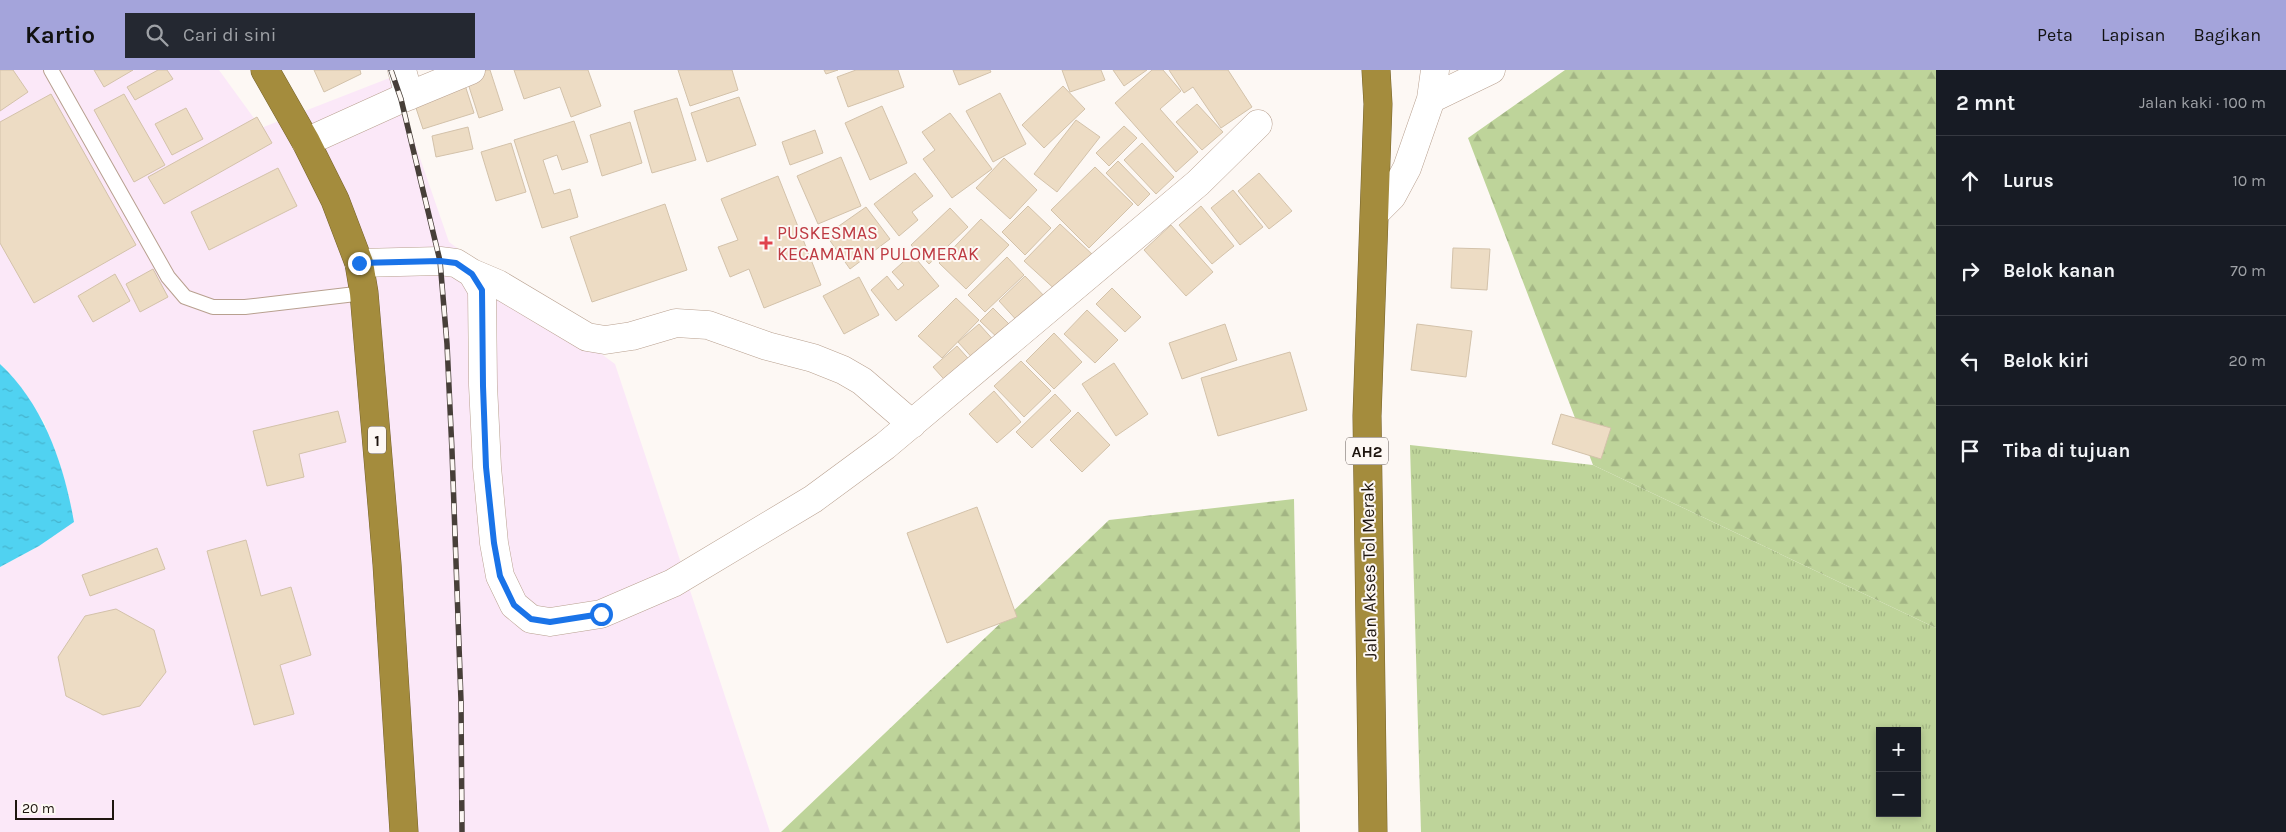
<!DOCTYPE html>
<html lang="id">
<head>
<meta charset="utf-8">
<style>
	body { margin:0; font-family:Karla,sans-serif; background:#242831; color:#f1f3f6 }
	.controls { position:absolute; right:15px; bottom:15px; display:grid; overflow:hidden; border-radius:0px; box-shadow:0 2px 8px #0003 }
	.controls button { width:45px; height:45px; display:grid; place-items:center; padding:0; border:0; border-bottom:1px solid #363941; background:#171b24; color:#f1f3f6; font:25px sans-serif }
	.scale { position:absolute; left:15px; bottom:12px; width:99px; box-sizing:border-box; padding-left:5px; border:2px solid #1e150f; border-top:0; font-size:14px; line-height:18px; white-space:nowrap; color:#1e150f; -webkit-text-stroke:4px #fdf8f4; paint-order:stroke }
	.stop { position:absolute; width:15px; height:15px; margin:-11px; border:4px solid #1a73e8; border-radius:50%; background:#fff }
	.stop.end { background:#1a73e8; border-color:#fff; box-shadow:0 1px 5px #0008 }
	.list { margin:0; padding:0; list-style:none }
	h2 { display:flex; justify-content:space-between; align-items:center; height:65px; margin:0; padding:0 20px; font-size:21px }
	h2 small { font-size:16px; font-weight:400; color:#9ea1a6 }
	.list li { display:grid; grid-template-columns:32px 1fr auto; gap:15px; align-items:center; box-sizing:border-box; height:90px; padding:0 20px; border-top:1px solid #363941 }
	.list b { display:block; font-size:19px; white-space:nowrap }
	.list em { font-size:16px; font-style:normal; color:#9ea1a6 }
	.icon { flex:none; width:28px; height:28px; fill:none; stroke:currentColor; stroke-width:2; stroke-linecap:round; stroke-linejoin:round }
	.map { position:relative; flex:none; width:1936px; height:762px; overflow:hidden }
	header { display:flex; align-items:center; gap:30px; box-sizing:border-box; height:70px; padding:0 25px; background:#a4a4db; color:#111 }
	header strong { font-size:24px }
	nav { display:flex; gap:28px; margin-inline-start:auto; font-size:18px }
	.search { width:350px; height:45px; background:#242831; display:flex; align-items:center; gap:12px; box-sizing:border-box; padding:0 18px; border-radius:0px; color:#9ea1a6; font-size:19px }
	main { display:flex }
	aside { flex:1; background:#171b24 }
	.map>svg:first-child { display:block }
	.commercial { fill:#fbe8f8 }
	.grass { fill:url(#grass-tufts); fill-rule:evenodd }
	.forest { fill:url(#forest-firs) }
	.water { fill:url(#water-ripples) }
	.building { fill:#eddcc4; stroke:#d3c2aa }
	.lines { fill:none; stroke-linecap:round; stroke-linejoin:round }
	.lane-casing { stroke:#b8a08f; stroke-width:16 }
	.street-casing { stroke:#b8a08f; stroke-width:29 }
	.highway-casing { stroke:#75622d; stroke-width:29 }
	.lane { stroke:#fff; stroke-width:14 }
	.street { stroke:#fff; stroke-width:28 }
	.highway { stroke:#a48c3d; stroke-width:28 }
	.rail-casing { stroke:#473f39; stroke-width:5.5 }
	.rail { stroke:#fdf8f4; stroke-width:4; stroke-dasharray:11; stroke-linecap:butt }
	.route { stroke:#1a73e8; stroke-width:6 }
	.health-dot { fill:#e0444e; stroke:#fdf8f4; stroke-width:2 }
	.labels { text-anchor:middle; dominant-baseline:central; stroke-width:4; stroke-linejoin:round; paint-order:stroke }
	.shield { fill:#fdf8f4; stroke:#615954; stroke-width:1 }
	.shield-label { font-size:16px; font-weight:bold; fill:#1e150f }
	.health-label { font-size:18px; fill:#be3a42; stroke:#fdf8f4; text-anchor:start }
	.street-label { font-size:18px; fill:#1e150f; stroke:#fdf8f4 }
</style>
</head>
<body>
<header>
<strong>Kartio</strong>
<div class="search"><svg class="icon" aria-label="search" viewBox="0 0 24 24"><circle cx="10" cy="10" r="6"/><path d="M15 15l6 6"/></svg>Cari di sini</div>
<nav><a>Peta</a><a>Lapisan</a><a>Bagikan</a></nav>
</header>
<main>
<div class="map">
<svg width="1936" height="762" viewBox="0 0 1936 762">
	<defs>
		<pattern id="grass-tufts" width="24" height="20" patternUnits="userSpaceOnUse" patternTransform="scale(1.25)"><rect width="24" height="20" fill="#bed49a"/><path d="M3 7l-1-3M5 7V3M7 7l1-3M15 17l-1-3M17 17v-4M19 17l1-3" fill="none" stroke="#a3b584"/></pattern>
		<pattern id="forest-firs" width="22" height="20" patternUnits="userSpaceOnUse" patternTransform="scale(1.25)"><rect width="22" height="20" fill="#bed49a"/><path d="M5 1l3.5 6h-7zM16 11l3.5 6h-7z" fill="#a3b584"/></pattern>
		<pattern id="water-ripples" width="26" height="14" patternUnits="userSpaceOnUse" patternTransform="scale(1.25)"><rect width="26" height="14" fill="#50d2f1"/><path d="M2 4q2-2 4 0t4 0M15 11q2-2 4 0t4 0" fill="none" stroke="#45b3cd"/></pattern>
	</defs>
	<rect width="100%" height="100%" fill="#fdf8f4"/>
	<path class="commercial" d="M 0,0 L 219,0 L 261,58 L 392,7 L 449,172 L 615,294 L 770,762 L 0,762 L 0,497 L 39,476 L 69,426 L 59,391 L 44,352 L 9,303 L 0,294 Z"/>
	<path class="grass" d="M 1410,375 L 1593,395 L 1936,558 L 1936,762 L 1421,762 ZM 1880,661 L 1917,661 L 1917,743 L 1880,743 Z"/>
	<path class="forest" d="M 1565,0 L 1936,0 L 1936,558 L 1593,395 L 1468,68 Z
		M 1294,429 L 1300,762 L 781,762 L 1109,450 Z"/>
	<path class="water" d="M 0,294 C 44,335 64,395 74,452 L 39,476 L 0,497 Z"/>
	<path class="building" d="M 0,0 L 13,0 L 28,22 L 0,41 Z
		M 94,0 L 133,0 L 104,17 Z
		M 158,0 L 167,0 L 173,9 L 135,30 L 127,17 Z
		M 314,0 L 360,0 L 361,4 L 324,22 Z
		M 480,0 L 490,0 L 503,40 L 479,48 L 465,4 Z
		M 514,0 L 588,0 L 601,36 L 571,47 L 560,17 L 524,29 Z
		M 678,0 L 732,0 L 738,20 L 690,36 Z
		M 824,0 L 838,0 L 826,4 Z
		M 856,0 L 898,0 L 904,17 L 848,37 L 837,7 Z
		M 953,0 L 990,0 L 991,2 L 959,15 Z
		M 1062,0 L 1101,0 L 1105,10 L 1070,22 Z
		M 1113,0 L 1147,0 L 1124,16 Z
		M 1152,0 L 1163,0 L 1181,21 L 1160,39 L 1198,82 L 1176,102 L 1115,33 Z
		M 1169,0 L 1228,0 L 1252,37 L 1221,58 L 1193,17 L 1184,23 Z
		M 464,12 L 474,43 L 423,59 L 413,29 Z
		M 1063,16 L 1085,39 L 1044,78 L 1022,55 Z
		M 1000,23 L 1026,74 L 993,92 L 966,41 Z
		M 51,24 L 136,175 L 34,233 L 0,173 L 0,52 Z
		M 124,24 L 165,95 L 134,112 L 94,40 Z
		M 739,27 L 756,75 L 707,92 L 691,43 Z
		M 677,28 L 696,90 L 652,103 L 634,41 Z
		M 1197,34 L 1223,62 L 1202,80 L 1176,52 Z
		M 882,36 L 907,93 L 870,110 L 845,53 Z
		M 186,38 L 203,69 L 172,85 L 155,54 Z
		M 950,43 L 992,99 L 952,128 L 923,89 L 935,80 L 922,62 Z
		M 257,47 L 272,73 L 164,134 L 148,107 Z
		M 1076,50 L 1100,67 L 1057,122 L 1034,104 Z
		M 574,51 L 588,92 L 562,100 L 557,85 L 543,90 L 554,124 L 570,119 L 578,147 L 542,158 L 514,70 Z
		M 630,52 L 642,93 L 602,106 L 590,65 Z
		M 1124,56 L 1137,68 L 1109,96 L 1096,83 Z
		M 468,57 L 473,79 L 436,87 L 432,66 Z
		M 815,60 L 823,83 L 790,95 L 782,72 Z
		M 511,73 L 526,122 L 496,131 L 481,82 Z
		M 1142,73 L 1174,107 L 1156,124 L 1124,90 Z
		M 841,87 L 861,136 L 818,154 L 797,106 Z
		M 1004,88 L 1037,120 L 1010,149 L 976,118 Z
		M 1118,91 L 1150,124 L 1138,136 L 1106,103 Z
		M 1095,97 L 1133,134 L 1089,178 L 1051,140 Z
		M 278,98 L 297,136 L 209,180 L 191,142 Z
		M 915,103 L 933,126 L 912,142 L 918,150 L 899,166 L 874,134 Z
		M 1259,103 L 1292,141 L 1269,159 L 1238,121 Z
		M 778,106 L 821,215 L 764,238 L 749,199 L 730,207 L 718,177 L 738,170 L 721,129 Z
		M 1233,120 L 1263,157 L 1240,175 L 1211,138 Z
		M 665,134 L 687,200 L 592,232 L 570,167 Z
		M 1028,136 L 1051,158 L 1025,185 L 1002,162 Z
		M 1201,136 L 1234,176 L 1212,194 L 1179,155 Z
		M 866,137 L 890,169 L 850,199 L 826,165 Z
		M 950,138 L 968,157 L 929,194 L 911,175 Z
		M 981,149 L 1009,175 L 966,219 L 939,193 Z
		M 1060,154 L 1094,186 L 1059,223 L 1024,191 Z
		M 1171,155 L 1213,202 L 1186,226 L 1144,180 Z
		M 1453,178 L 1490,179 L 1487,220 L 1451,218 Z
		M 912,184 L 939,216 L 896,251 L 871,220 L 887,206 L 898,220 L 904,215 L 892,202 Z
		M 1007,187 L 1024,205 L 985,242 L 968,225 Z
		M 153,199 L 168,227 L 140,242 L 126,214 Z
		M 115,204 L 130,231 L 93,252 L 78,226 Z
		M 1025,206 L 1048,230 L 1021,255 L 999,231 Z
		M 859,207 L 879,245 L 844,264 L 823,226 Z
		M 1112,218 L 1141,247 L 1125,262 L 1096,234 Z
		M 956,228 L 979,250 L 942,288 L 918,266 Z
		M 993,238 L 1015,260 L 1002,272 L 980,251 Z
		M 1087,240 L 1118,270 L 1095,293 L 1064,264 Z
		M 979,254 L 997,274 L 976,292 L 958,272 Z
		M 1225,254 L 1237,290 L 1182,309 L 1169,273 Z
		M 1417,254 L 1472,261 L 1466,307 L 1411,300 Z
		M 1054,263 L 1082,292 L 1054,319 L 1026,291 Z
		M 957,276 L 975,296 L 951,317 L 933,297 Z
		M 1290,282 L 1307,340 L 1218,366 L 1201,308 Z
		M 1021,291 L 1051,321 L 1024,347 L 994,316 Z
		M 1114,293 L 1148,344 L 1116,366 L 1082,314 Z
		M 994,321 L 1021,352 L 997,373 L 969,344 Z
		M 1055,324 L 1071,341 L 1032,378 L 1016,362 Z
		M 338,341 L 346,372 L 299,384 L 304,407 L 267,416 L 253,361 Z
		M 1078,342 L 1110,375 L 1082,402 L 1050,370 Z
		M 1561,344 L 1611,358 L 1601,389 L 1552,374 Z
		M 977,437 L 1017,547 L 947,573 L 907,463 Z
		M 246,470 L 261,526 L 291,517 L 311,585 L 280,595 L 294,644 L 254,655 L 207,481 Z
		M 157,478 L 165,499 L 90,526 L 82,505 Z
		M 116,539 L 154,560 L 166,602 L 140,636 L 103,645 L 66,626 L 58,587 L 85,546 Z"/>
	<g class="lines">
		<defs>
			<path id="lane" d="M 51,0 L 168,207 L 185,227 L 213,237 L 245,237 L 364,223"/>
			<path id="street" d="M 402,0 L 409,26
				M 1431,29 L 1435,0
				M 306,72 L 401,29 L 471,0
				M 1375,143 L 1392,126 L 1407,98 L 1431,29 L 1491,0
				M 359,193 L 440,191 L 456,193 L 472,203 L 482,220 L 483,315 L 487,397 L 494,473 L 500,506 L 514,535 L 531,549 L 550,552 L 601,544 L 673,513 L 813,429 L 885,376 L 1198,113 L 1258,54
				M 472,203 L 498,214 L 587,267 L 605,270 L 632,266 L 676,253 L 708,255 L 767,276 L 813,288 L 843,300 L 862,311 L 912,354"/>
			<path id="highway" d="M 265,0 L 306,72 L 335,130 L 359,193 L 364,223 L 387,494 L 404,762
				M 1373,762 L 1367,346 L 1378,34 L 1376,0"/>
		</defs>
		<use href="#lane" class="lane-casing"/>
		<use href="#street" class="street-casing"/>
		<use href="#highway" class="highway-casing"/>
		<use href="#lane" class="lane"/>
		<use href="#street" class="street"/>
		<use href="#highway" class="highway"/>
		<defs>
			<path id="rail" d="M 391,0 L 401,29 L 440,191 L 447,274 L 452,381 L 461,631 L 462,762"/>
		</defs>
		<use href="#rail" class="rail-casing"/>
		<use href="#rail" class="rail"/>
	</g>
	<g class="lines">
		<path class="route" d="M 359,193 L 440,191 L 456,193 L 472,204 L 482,220 L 483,316 L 486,397 L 494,473 L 500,506 L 514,535 L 531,549 L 550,552 L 601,544"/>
	</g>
	<path class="health-dot" d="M763.5 165.5h5v5h5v5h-5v5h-5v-5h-5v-5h5z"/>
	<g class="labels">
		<g class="shield">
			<rect x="368" y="356.5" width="18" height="27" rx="4"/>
			<rect x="1346" y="367.5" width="42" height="27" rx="4"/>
		</g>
		<g class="shield-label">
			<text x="377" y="370">1</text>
			<text x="1367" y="381">AH2</text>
		</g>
		<g class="health-label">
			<text x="777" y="163">PUSKESMAS<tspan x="777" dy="21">KECAMATAN PULOMERAK</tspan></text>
		</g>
		<g class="street-label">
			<text transform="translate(1369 501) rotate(-91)">Jalan Akses Tol Merak</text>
		</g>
	</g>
</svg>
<div class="controls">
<button>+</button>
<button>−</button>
</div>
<div class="scale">20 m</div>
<div class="stop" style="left:601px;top:544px"></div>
<div class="stop end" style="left:359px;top:193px"></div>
</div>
<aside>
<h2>2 mnt<small>Jalan kaki · 100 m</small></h2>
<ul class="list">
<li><svg class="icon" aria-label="ahead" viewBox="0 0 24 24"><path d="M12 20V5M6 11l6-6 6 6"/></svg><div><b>Lurus</b></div><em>10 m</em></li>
<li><svg class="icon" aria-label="right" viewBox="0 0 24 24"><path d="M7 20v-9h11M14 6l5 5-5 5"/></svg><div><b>Belok kanan</b></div><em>70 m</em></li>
<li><svg class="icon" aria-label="left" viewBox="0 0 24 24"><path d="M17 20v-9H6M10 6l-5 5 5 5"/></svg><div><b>Belok kiri</b></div><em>20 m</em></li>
<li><svg class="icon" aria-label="arrive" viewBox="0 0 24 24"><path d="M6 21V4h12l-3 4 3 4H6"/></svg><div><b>Tiba di tujuan</b></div></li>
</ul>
</aside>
</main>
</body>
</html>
